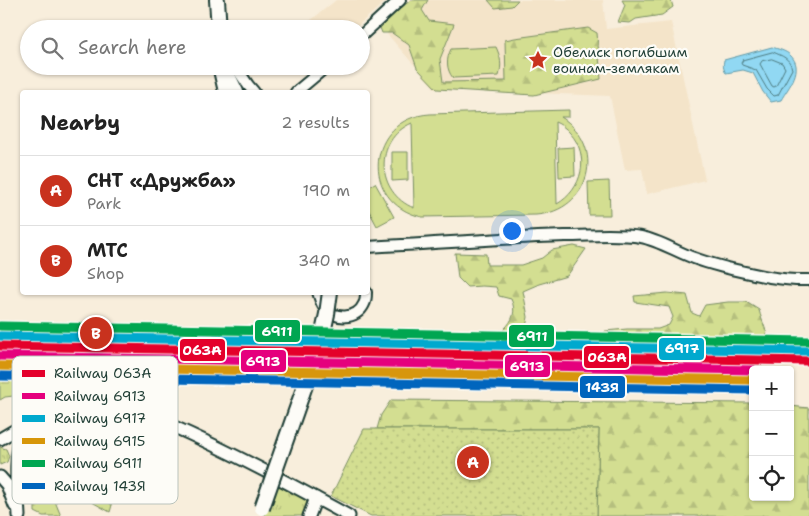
<!DOCTYPE html>
<html lang="en">
<head>
<meta charset="utf-8">
<style>
	body { margin:0; font-family:"Shantell Sans",sans-serif; background:#f6f6f6; color:#222 }
	.controls { position:absolute; right:15px; bottom:15px; display:grid; overflow:hidden; border-radius:5px; box-shadow:0 1px 4px #0004 }
	.controls button { width:45px; height:45px; display:grid; place-items:center; padding:0; border:0; border-bottom:1px solid #e0e0e0; background:#fff; color:#222; font:25px sans-serif }
	.you { position:absolute; left:511px; top:230px; width:18px; height:18px; margin:-12px; border:4px solid #fff; border-radius:50%; background:#1a73e8; box-shadow:0 0 0 8px #1a73e833 }
	.badge { display:grid; place-items:center; width:32px; height:32px; border-radius:50%; background:#c8321e; color:#fff; font-size:16px; font-weight:700 }
	.pin { position:absolute; translate:-50% -50%; border:2px solid #fff; box-shadow:0 1px 5px #0006 }
	.list { margin:0; padding:0; list-style:none }
	h2 { display:flex; justify-content:space-between; align-items:center; height:65px; margin:0; padding:0 20px; font-size:21px }
	h2 small { font-size:16px; font-weight:400; color:#767676 }
	.list li { display:grid; grid-template-columns:32px 1fr auto; gap:15px; align-items:center; box-sizing:border-box; height:70px; padding:0 20px; border-top:1px solid #e0e0e0 }
	.list b { display:block; font-size:19px; white-space:nowrap }
	.list p { margin:0; font-size:16px; white-space:nowrap; color:#767676 }
	.list em { font-size:16px; font-style:normal; color:#767676 }
	.icon { flex:none; width:28px; height:28px; fill:none; stroke:currentColor; stroke-width:2; stroke-linecap:round; stroke-linejoin:round }
	.map { position:relative; flex:none; width:809px; height:516px; overflow:hidden }
	.search { position:absolute; background:#fff; box-shadow:0 1px 4px #0004; left:20px; top:20px; width:350px; height:55px; display:flex; align-items:center; gap:12px; box-sizing:border-box; padding:0 18px; border-radius:28px; color:#767676; font-size:19px }
	.panel { position:absolute; background:#fff; box-shadow:0 1px 4px #0004; left:20px; top:90px; width:350px; height:205px; border-radius:5px }
	.map>svg:first-child { display:block }
	.built { fill:#f4e4c9 }
	.grass { fill:url(#grass-tufts); stroke:#798e62 }
	.forest { fill:url(#forest-firs); stroke:#798e62 }
	.garden { fill:url(#garden-dots); stroke:#798e62 }
	.pitch { fill:#d3de91; stroke:#798e62; fill-rule:evenodd }
	.water { fill:#91d8f3; stroke:#639aa7 }
	.lines { fill:none; stroke-linecap:round; stroke-linejoin:round }
	.shore { stroke:#4d7b80; stroke-width:1 }
	.minor-casing { stroke:#1f3d34; stroke-width:14 }
	.tertiary-casing { stroke:#1f3d34; stroke-width:15 }
	.secondary-casing { stroke:#1f3d34; stroke-width:18 }
	.minor { stroke:#fdfcf7; stroke-width:10 }
	.tertiary { stroke:#fdfcf7; stroke-width:11 }
	.secondary { stroke:#fdfcf7; stroke-width:14 }
	.secondary-bridge-casing { stroke:#1f3d34; stroke-width:18; stroke-linecap:butt }
	.secondary-bridge { stroke:#fdfcf7; stroke-width:14 }
	.rail-1-casing { stroke:#fdfcf7; stroke-width:12 }
	.rail-2-casing { stroke:#fdfcf7; stroke-width:12 }
	.rail-3-casing { stroke:#fdfcf7; stroke-width:12 }
	.rail-4-casing { stroke:#fdfcf7; stroke-width:12 }
	.rail-5-casing { stroke:#fdfcf7; stroke-width:12 }
	.rail-6-casing { stroke:#fdfcf7; stroke-width:12 }
	.rail-1 { stroke:#e4002b; stroke-width:9 }
	.rail-2 { stroke:#e5007d; stroke-width:9 }
	.rail-3 { stroke:#00a9ce; stroke-width:9 }
	.rail-4 { stroke:#d79608; stroke-width:9 }
	.rail-5 { stroke:#00a651; stroke-width:9 }
	.rail-6 { stroke:#0065bd; stroke-width:9 }
	.labels { text-anchor:middle; dominant-baseline:central; stroke-width:4.5; stroke-linejoin:round; paint-order:stroke }
	.poi-label { font-size:14px; fill:#1f3d34; stroke:#fdfcf7; text-anchor:start }
	.key { fill:#fdfcf7; stroke:#bac3bc; stroke-width:1 }
	.key-label { font-size:14px; fill:#1f3d34 }
	.line-badge { stroke:#fdfcf7; stroke-width:2 }
	.badge-label { font-size:14px; text-anchor:middle; font-weight:bold; fill:#fff }
</style>
</head>
<body>
<div class="map">
<svg width="809" height="516" viewBox="0 0 809 516">
	<defs>
		<pattern id="grass-tufts" width="24" height="20" patternUnits="userSpaceOnUse" patternTransform="scale(1.25)"><rect width="24" height="20" fill="#d3de91"/><path d="M3 7l-1-3M5 7V3M7 7l1-3M15 17l-1-3M17 17v-4M19 17l1-3" fill="none" stroke="#b5bf7e"/></pattern>
		<pattern id="forest-firs" width="22" height="20" patternUnits="userSpaceOnUse" patternTransform="scale(1.25)"><rect width="22" height="20" fill="#d3de91"/><path d="M5 1l3.5 6h-7zM16 11l3.5 6h-7z" fill="#b5bf7e"/></pattern>
		<pattern id="garden-dots" width="8" height="8" patternUnits="userSpaceOnUse" patternTransform="scale(1.25)"><rect width="8" height="8" fill="#d3de91"/><path d="M2 2h.1M6 6h.1" fill="none" stroke="#b5bf7e" stroke-width="1.8" stroke-linecap="round"/></pattern>
	</defs>
	<rect width="100%" height="100%" fill="#f8eedc"/>
	<filter id="ink" filterUnits="userSpaceOnUse"><feTurbulence type="fractalNoise" baseFrequency=".02" numOctaves="2"/><feDisplacementMap in="SourceGraphic" scale="10" xChannelSelector="R" yChannelSelector="G"/><feConvolveMatrix kernelMatrix="1 2 1 2 8 2 1 2 1" color-interpolation-filters="sRGB"/></filter>
	<g filter="url(#ink)">
		<path class="built" d="M 336,0 L 387,0 L 354,29 L 300,29 Z
			M 416,0 L 603,0 L 606,29 L 671,22 L 705,180 L 647,194 L 642,169 L 625,170 L 610,96 L 435,89 L 381,27 Z"/>
		<path class="grass" d="M 0,447 L 6,449 L 9,456 L 7,462 L 0,465 Z
			M 278,485 L 306,500 L 309,509 L 306,516 L 264,516 L 272,493 L 275,494 Z"/>
		<path class="forest" d="M 411,0 L 428,0 L 422,10 L 429,21 L 454,24 L 440,59 L 443,82 L 506,81 L 505,40 L 515,38 L 588,28 L 597,33 L 601,79 L 534,95 L 437,89 L 417,68 L 409,45 L 392,33 L 382,33 L 379,25 Z
			M 488,0 L 518,0 L 512,6 L 495,8 Z
			M 622,0 L 671,0 L 673,7 L 662,15 L 636,19 L 630,23 L 618,22 L 625,5 Z
			M 574,246 L 586,249 L 567,276 L 539,284 L 523,291 L 528,317 L 526,327 L 531,336 L 522,350 L 475,349 C 493,337 523,324 511,299 L 499,296 L 496,287 L 482,286 L 467,287 L 458,278 L 455,253 L 486,254 L 487,265 L 521,265 L 542,258 L 552,250 Z
			M 667,293 L 687,295 L 692,313 L 699,316 L 705,305 L 728,302 L 746,302 L 759,310 C 762,322 768,333 769,345 L 621,343 L 601,341 L 605,331 L 627,329 L 658,329 L 669,325 L 673,317 L 669,307 L 635,302 L 634,296 Z
			M 0,376 C 12,375 27,376 37,383 L 39,393 L 5,397 L 0,400 Z
			M 391,400 L 753,403 L 753,497 L 790,497 L 790,406 L 809,408 L 809,516 L 597,516 L 599,429 L 377,429 L 381,415 Z
			M 109,414 L 119,415 L 138,421 L 128,425 L 97,422 L 78,428 L 76,443 L 69,456 L 65,472 L 57,485 L 54,499 L 61,516 L 43,516 L 35,512 L 35,450 L 36,442 L 39,434 L 54,435 L 64,433 L 46,424 C 62,410 89,414 109,414 Z
			M 70,482 L 75,483 L 104,499 L 112,505 L 110,512 L 76,493 L 69,485 Z"/>
		<path class="garden" d="M 364,429 L 599,429 L 597,516 L 371,516 L 331,496 Z"/>
		<path class="pitch" d="M 496,47 C 501,58 502,65 499,76 L 453,78 C 446,69 446,59 451,49 Z
			M 569,110 L 569,117 L 561,117 C 607,146 591,211 536,215 L 422,217 C 359,203 366,118 430,114 ZM 555,122 C 560,124 566,128 570,133 C 591,156 582,190 557,204 ZM 412,123 L 412,124 L 414,208 C 376,193 373,140 412,123 Z
			M 574,147 L 575,176 L 559,177 L 558,148 Z
			M 392,152 L 408,152 L 408,180 L 392,181 Z
			M 609,181 L 610,215 L 589,215 L 588,182 Z
			M 375,183 L 394,217 L 377,226 L 368,209 L 368,187 Z"/>
		<path class="water" d="M 772,47 C 778,49 786,51 790,55 C 805,69 789,86 781,100 L 771,102 L 763,92 L 753,73 L 743,70 L 726,73 C 723,69 723,65 724,60 Z"/>
		<g class="lines">
			<path class="shore" d="M 773,52 C 782,56 790,58 792,69 L 778,95 L 774,96 L 767,89 L 756,70 L 742,65 L 741,63 L 743,60 Z
				M 772,59 L 782,63 L 785,68 L 776,86 L 774,87 L 772,86 L 760,64 L 762,61 Z"/>
			<defs>
				<path id="minor" d="M 361,36 L 400,0
					M 218,66 L 224,92
					M 235,66 L 248,85 L 254,92
					M 296,92 L 327,66
					M 368,247 C 433,244 499,238 565,236 C 590,236 616,233 641,237 C 658,240 677,252 694,258 C 704,262 716,265 727,268 C 753,274 781,281 809,280
					M 318,292 C 320,298 321,303 324,307 C 334,320 357,320 364,304 C 366,301 366,296 366,292"/>
				<path id="tertiary" d="M 0,439 L 29,422
					M 0,477 L 7,485 L 15,506
					M 19,516 C 18,494 13,453 23,434 C 27,425 34,416 42,411 C 56,404 106,401 121,404 C 136,408 155,419 170,425 C 231,452 290,484 349,516
					M 309,516 L 316,498"/>
				<path id="secondary" d="M 217,0 L 219,29
					M 226,66 L 229,78 L 236,92"/>
			</defs>
			<use href="#minor" class="minor-casing"/>
			<use href="#tertiary" class="tertiary-casing"/>
			<use href="#secondary" class="secondary-casing"/>
			<use href="#minor" class="minor"/>
			<use href="#tertiary" class="tertiary"/>
			<use href="#secondary" class="secondary"/>
			<defs>
				<path id="secondary-bridge" d="M 262,508 L 322,337 L 327,314 L 330,292"/>
			</defs>
			<use href="#secondary-bridge" class="secondary-bridge-casing"/>
			<use href="#secondary-bridge" class="secondary-bridge"/>
			<defs>
				<path id="rail-1" d="M 0,346 L 809,361"/>
				<path id="rail-2" d="M 0,356 L 753,370"/>
				<path id="rail-3" d="M 0,336 L 809,351"/>
				<path id="rail-4" d="M 0,366 L 753,380"/>
				<path id="rail-5" d="M 0,326 L 809,341"/>
				<path id="rail-6" d="M 0,376 L 753,390"/>
			</defs>
			<use href="#rail-1" class="rail-1-casing"/>
			<use href="#rail-2" class="rail-2-casing"/>
			<use href="#rail-3" class="rail-3-casing"/>
			<use href="#rail-4" class="rail-4-casing"/>
			<use href="#rail-5" class="rail-5-casing"/>
			<use href="#rail-6" class="rail-6-casing"/>
			<use href="#rail-1" class="rail-1"/>
			<use href="#rail-2" class="rail-2"/>
			<use href="#rail-3" class="rail-3"/>
			<use href="#rail-4" class="rail-4"/>
			<use href="#rail-5" class="rail-5"/>
			<use href="#rail-6" class="rail-6"/>
		</g>
	</g>
	<defs>
		<symbol id="sight-bare" viewBox="-9 -9 18 18"><path d="M0-6L1.8-2.2L6-1.7L2.9 1.2L3.7 5.4L0 3.3L-3.7 5.4L-2.9 1.2L-6-1.7L-1.8-2.2Z" fill="#c8321e" stroke="#fdfcf7" stroke-width="2.5" paint-order="stroke"/></symbol>
	</defs>
	<g fill-rule="evenodd">
		<use href="#sight-bare" x="524" y="46" width="28" height="28"/>
	</g>
	<g class="labels">
		<g class="poi-label">
			<text x="553" y="52">Обелиск погибшим<tspan x="553" dy="16">воинам-землякам</tspan></text>
		</g>
	</g>
	<rect x="12" y="356" width="166" height="148" rx="8" class="key"/>
	<rect x="22" y="370" width="23" height="7" fill="#e4002b"/>
	<rect x="22" y="393" width="23" height="6" fill="#e5007d"/>
	<rect x="22" y="415" width="23" height="7" fill="#00a9ce"/>
	<rect x="22" y="438" width="23" height="6" fill="#d79608"/>
	<rect x="22" y="460" width="23" height="7" fill="#00a651"/>
	<rect x="22" y="483" width="23" height="6" fill="#0065bd"/>
	<g class="key-label">
		<text x="54" y="378">Railway 063А</text>
		<text x="54" y="401">Railway 6913</text>
		<text x="54" y="423">Railway 6917</text>
		<text x="54" y="446">Railway 6915</text>
		<text x="54" y="468">Railway 6911</text>
		<text x="54" y="491">Railway 143Я</text>
	</g>
	<g class="line-badge">
		<rect x="254" y="319" width="47" height="24" rx="5" fill="#00a651"/>
		<rect x="508" y="324" width="47" height="24" rx="5" fill="#00a651"/>
		<rect x="658" y="337" width="47" height="24" rx="5" fill="#00a9ce"/>
		<rect x="179" y="338" width="47" height="24" rx="5" fill="#e4002b"/>
		<rect x="583" y="345" width="47" height="24" rx="5" fill="#e4002b"/>
		<rect x="240" y="349" width="47" height="24" rx="5" fill="#e5007d"/>
		<rect x="504" y="354" width="47" height="24" rx="5" fill="#e5007d"/>
		<rect x="579" y="375" width="47" height="24" rx="5" fill="#0065bd"/>
	</g>
	<g class="badge-label">
		<text x="277" y="336">6911</text>
		<text x="532" y="341">6911</text>
		<text x="682" y="353">6917</text>
		<text x="202" y="355">063А</text>
		<text x="607" y="362">063А</text>
		<text x="263" y="366">6913</text>
		<text x="527" y="371">6913</text>
		<text x="602" y="392">143Я</text>
	</g>
</svg>
<div class="controls">
<button>+</button>
<button>−</button>
<button><svg class="icon" aria-label="locate" viewBox="0 0 24 24"><circle cx="12" cy="12" r="6"/><path d="M12 2v4M12 18v4M2 12h4M18 12h4"/></svg></button>
</div>
<div class="you"></div>
<div class="pin badge" style="left:473px;top:462px">A</div>
<div class="pin badge" style="left:96px;top:333px">B</div>
<div class="search"><svg class="icon" aria-label="search" viewBox="0 0 24 24"><circle cx="10" cy="10" r="6"/><path d="M15 15l6 6"/></svg>Search here</div>
<section class="panel">
<h2>Nearby<small>2 results</small></h2>
<ul class="list">
<li><span class="badge">A</span><div><b>СНТ «Дружба»</b><p>Park</p></div><em>190 m</em></li>
<li><span class="badge">B</span><div><b>МТС</b><p>Shop</p></div><em>340 m</em></li>
</ul>
</section>
</div>
</body>
</html>
